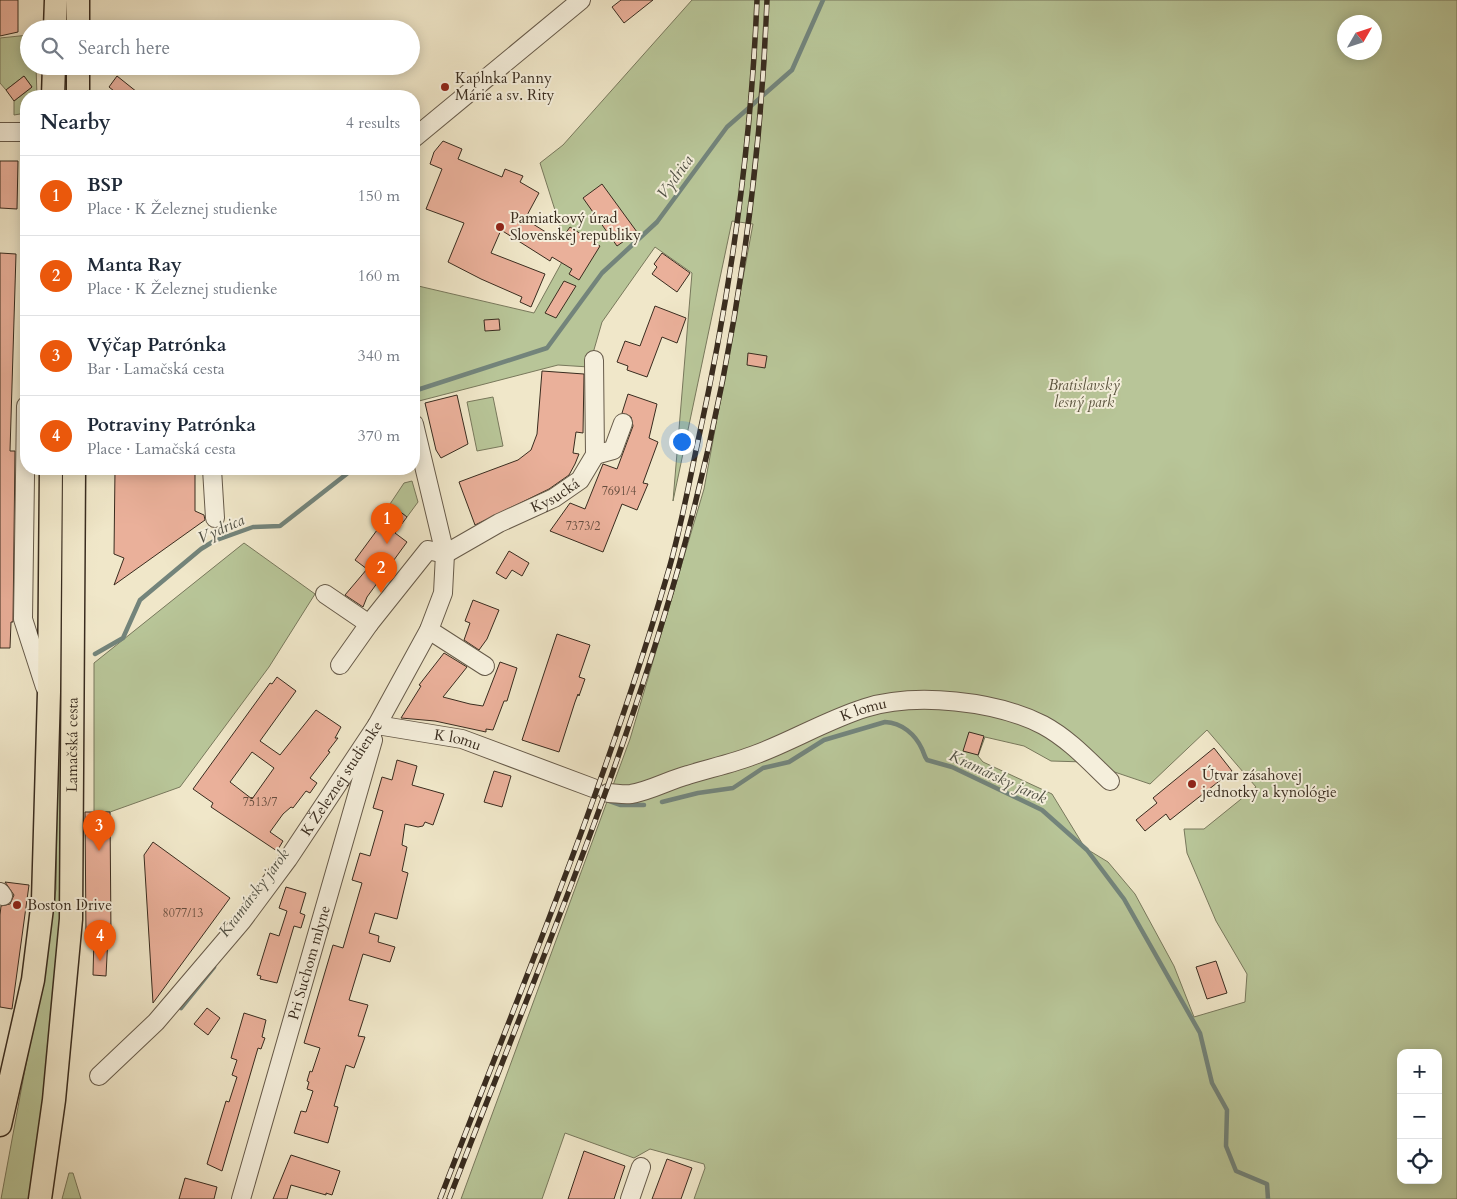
<!DOCTYPE html>
<html lang="en">
<head>
<meta charset="utf-8">
<style>
	body { margin:0; font-family:Cardo,serif; background:#f2f2f3; color:#1f2937 }
	.controls { position:absolute; right:15px; bottom:15px; display:grid; overflow:hidden; border-radius:10px; box-shadow:0 2px 12px #0003 }
	.controls button { width:45px; height:45px; display:grid; place-items:center; padding:0; border:0; border-bottom:1px solid #e0e1e3; background:#fff; color:#1f2937; font:25px sans-serif }
	.compass { position:absolute; left:1337px; top:15px; width:45px; height:45px; border-radius:50%; background:#fff; box-shadow:0 2px 12px #0003; rotate:51deg }
	.you { position:absolute; left:681px; top:441px; width:18px; height:18px; margin:-12px; border:4px solid #fff; border-radius:50%; background:#1a73e8; box-shadow:0 0 0 8px #1a73e833 }
	.badge { display:grid; place-items:center; width:32px; height:32px; border-radius:50%; background:#ea580c; color:#fff; font-size:16px; font-weight:700 }
	.pin { position:absolute; translate:-50% -41px; filter:drop-shadow(0 1px 2px #0008) }
	.pin::after { content:''; position:absolute; top:26px; width:18px; height:15px; background:inherit; clip-path:polygon(0 0,100% 0,50% 100%) }
	.list { margin:0; padding:0; list-style:none }
	h2 { display:flex; justify-content:space-between; align-items:center; height:65px; margin:0; padding:0 20px; font-size:21px }
	h2 small { font-size:16px; font-weight:400; color:#747a83 }
	.list li { display:grid; grid-template-columns:32px 1fr auto; gap:15px; align-items:center; box-sizing:border-box; height:80px; padding:0 20px; border-top:1px solid #e0e1e3 }
	.list b { display:block; font-size:19px; white-space:nowrap }
	.list p { margin:0; font-size:16px; white-space:nowrap; color:#747a83 }
	.list em { font-size:16px; font-style:normal; color:#747a83 }
	.icon { flex:none; width:28px; height:28px; fill:none; stroke:currentColor; stroke-width:2; stroke-linecap:round; stroke-linejoin:round }
	.map { position:relative; flex:none; width:1457px; height:1199px; overflow:hidden }
	.search { position:absolute; background:#fff; box-shadow:0 2px 12px #0003; left:20px; top:20px; width:400px; height:55px; display:flex; align-items:center; gap:12px; box-sizing:border-box; padding:0 18px; border-radius:28px; color:#747a83; font-size:19px }
	.panel { position:absolute; background:#fff; box-shadow:0 2px 12px #0003; left:20px; top:90px; width:400px; height:385px; border-radius:20px }
	.map>svg:first-child { display:block }
	.green { fill:#b8c598; stroke:#78785c; fill-rule:evenodd }
	.lines { fill:none; stroke-linecap:round; stroke-linejoin:round }
	.stream { stroke:#73847b; stroke-width:4.5 }
	.building { fill:#eab09a; stroke:#392c1f; fill-rule:evenodd }
	.minor-casing { stroke:#675b4a; stroke-width:20 }
	.major-casing { stroke:#392c1f; stroke-width:25 }
	.minor { stroke:#f5efdc; stroke-width:18 }
	.major { stroke:#f0e7c9; stroke-width:22 }
	.rail-casing { stroke:#392c1f; stroke-width:5.5 }
	.rail { stroke:#f5efdc; stroke-width:4; stroke-dasharray:11; stroke-linecap:butt }
	.poi-dot { fill:#8f2418; stroke:#f5efdc; stroke-width:2 }
	.labels { text-anchor:middle; dominant-baseline:central; stroke-width:4; stroke-linejoin:round; paint-order:stroke }
	.number-label { font-size:12px; fill:#654d3e }
	.poi-label { font-size:15px; fill:#392c1f; stroke:#f5efdc; text-anchor:start }
	.park-label { font-size:15px; font-style:italic; fill:#59523d; stroke:#f5efdc }
	.street-label { font-size:15px; fill:#392c1f; stroke:#f5efdc }
	.water-label { font-size:16px; font-style:italic; fill:#515145; stroke:#f5efdc }
</style>
</head>
<body>
<div class="map">
<svg width="1457" height="1199" viewBox="0 0 1457 1199">
	<rect width="100%" height="100%" fill="#f0e7c9"/>
	<filter id="stains"><feTurbulence type="fractalNoise" baseFrequency=".004" numOctaves="4"/><feColorMatrix values="0 0 0 0 .2 0 0 0 0 .09 0 0 0 0 .02 0 0 0 .5 -.17"/></filter>
	<radialGradient id="worn" r=".72"><stop offset=".6" stop-color="#630" stop-opacity="0"/><stop offset="1" stop-color="#630" stop-opacity=".3"/></radialGradient>
	<path class="green" d="M 692,0 L 1457,0 L 1457,1199 L 694,1199 L 705,1168 L 704,1164 L 650,1149 L 634,1158 L 565,1133 L 542,1199 L 461,1199 L 630,739 L 704,489 L 753,224 L 732,221 L 673,501 L 692,273 L 655,247 L 602,322 L 589,367 L 558,365 L 419,401 L 414,369 L 414,285 L 534,313 L 568,251 L 540,163 L 563,145 ZM 1344,22 L 1374,22 L 1374,52 L 1344,52 ZM 1207,730 L 1256,787 L 1204,829 L 1184,829 L 1187,853 L 1216,921 L 1247,974 L 1245,1002 L 1194,1017 L 1174,966 L 1135,894 L 1108,862 L 1085,848 L 1052,794 L 983,762 L 978,756 L 985,737 L 1024,746 L 1051,761 L 1085,762 L 1150,784 ZM 1401,1053 L 1438,1053 L 1438,1180 L 1401,1180 Z
		M 29,35 L 29,66 L 36,66 L 37,96 L 26,96 L 26,113 L 14,115 L 14,101 L 32,87 L 24,76 L 6,90 L 0,83 L 0,38 Z
		M 493,397 L 503,446 L 477,451 L 467,402 Z
		M 412,481 L 418,502 L 407,517 L 390,504 L 404,483 Z
		M 244,543 L 315,594 L 269,667 L 180,787 L 110,812 L 94,812 L 94,663 Z
		M 59,658 L 64,658 L 62,935 L 32,1199 L 1,1199 L 46,956 L 56,889 Z
		M 69,1173 L 73,1173 L 81,1199 L 62,1199 Z"/>
	<g class="lines">
		<path class="stream" d="M 414,391 L 547,348 L 602,273 L 657,222 L 727,127 L 792,70 L 823,0
			M 95,654 L 123,638 L 140,600 L 201,549 L 214,541 L 253,527 L 280,526 L 353,469
			M 606,800 L 620,805 L 644,805
			M 662,802 L 698,793 L 733,788 L 763,768 L 789,762 L 824,740 L 885,722 C 902,723 915,734 922,749 C 924,753 924,756 927,760 L 952,767 L 1042,810 L 1087,850 L 1124,899 L 1200,1033 L 1212,1083 L 1227,1110 L 1226,1146 L 1236,1171 L 1267,1184 L 1268,1199
			M 181,1008 L 214,967"/>
	</g>
	<path class="building" d="M 0,0 L 18,0 L 18,32 L 0,36 Z
		M 621,0 L 653,0 L 624,23 L 612,7 Z
		M 24,76 L 32,87 L 14,101 L 6,90 Z
		M 117,76 L 142,96 L 119,95 L 109,87 Z
		M 443,141 L 462,149 L 458,159 L 502,177 L 505,169 L 523,176 L 520,182 L 539,193 L 525,219 L 560,241 L 570,227 L 600,246 L 579,280 L 569,274 L 572,269 L 552,257 L 550,261 L 501,230 L 491,253 L 545,274 L 531,307 L 520,302 L 522,297 L 481,279 L 448,262 L 464,223 L 426,209 L 442,169 L 430,164 L 434,152 Z
		M 0,161 L 18,161 L 17,209 L 0,208 Z
		M 602,184 L 637,232 L 617,246 L 583,198 Z
		M 0,253 L 16,254 L 10,451 L 15,451 L 13,622 L 11,622 L 10,648 L 0,648 Z
		M 662,253 L 690,273 L 677,292 L 652,274 L 657,267 L 654,264 Z
		M 564,281 L 576,286 L 556,318 L 545,313 Z
		M 655,306 L 686,318 L 677,343 L 662,337 L 647,377 L 627,370 L 628,366 L 617,362 L 625,341 L 640,346 Z
		M 499,319 L 500,330 L 485,331 L 484,320 Z
		M 748,353 L 767,356 L 765,368 L 747,365 Z
		M 542,371 L 584,374 L 583,433 L 576,432 L 573,453 L 579,454 L 575,464 L 569,475 L 549,489 L 475,525 L 459,482 L 518,460 L 531,450 L 537,434 Z
		M 628,394 L 657,404 L 649,438 L 658,442 L 643,483 L 648,484 L 637,510 L 622,504 L 603,552 L 550,531 L 570,503 L 585,509 L 603,464 L 617,469 L 633,426 L 631,417 L 622,413 Z
		M 457,395 L 468,444 L 441,458 L 436,450 L 425,403 Z
		M 195,469 L 195,511 L 204,515 L 205,520 L 114,585 L 124,558 L 114,554 L 115,470 Z
		M 394,507 L 407,517 L 395,533 L 407,542 L 367,597 L 363,607 L 345,595 L 367,569 L 355,560 Z
		M 509,551 L 529,563 L 522,576 L 512,570 L 506,579 L 496,573 Z
		M 473,600 L 499,610 L 487,639 L 479,650 L 464,640 L 470,623 L 465,621 Z
		M 557,634 L 590,645 L 579,677 L 585,679 L 579,696 L 578,694 L 575,702 L 559,752 L 522,740 Z
		M 444,653 L 467,667 L 443,697 L 470,704 L 483,706 L 500,662 L 517,668 L 507,701 L 504,701 L 493,730 L 486,729 L 486,732 L 435,721 L 401,718 L 421,686 L 419,685 Z
		M 277,677 L 296,691 L 260,741 L 280,755 L 316,710 L 341,727 L 335,738 L 338,738 L 328,751 L 330,752 L 310,778 L 317,783 L 310,793 L 306,791 L 293,808 L 291,807 L 283,814 L 270,832 L 283,841 L 277,851 L 211,807 L 213,803 L 193,789 L 270,683 L 272,684 ZM 252,752 L 274,768 L 252,799 L 230,782 Z
		M 969,732 L 984,736 L 978,755 L 963,751 Z
		M 1214,748 L 1232,771 L 1170,820 L 1166,814 L 1145,831 L 1136,820 L 1157,803 L 1153,798 Z
		M 397,760 L 417,766 L 412,785 L 444,794 L 433,825 L 425,822 L 423,826 L 418,827 L 405,824 L 402,845 L 407,847 L 402,871 L 408,873 L 397,919 L 375,913 L 369,933 L 379,936 L 378,942 L 395,947 L 390,962 L 363,954 L 349,1000 L 368,1005 L 358,1036 L 365,1037 L 354,1068 L 346,1065 L 334,1106 L 338,1107 L 328,1143 L 294,1133 L 301,1111 L 306,1112 L 313,1091 L 307,1089 L 309,1082 L 307,1081 L 310,1071 L 312,1072 L 320,1048 L 304,1043 L 333,945 L 343,948 L 362,883 L 352,880 L 360,853 L 370,856 L 374,842 L 383,811 L 373,808 L 382,777 L 392,780 Z
		M 494,771 L 511,776 L 502,807 L 484,802 Z
		M 85,812 L 110,812 L 111,936 L 108,936 L 106,976 L 93,975 L 94,936 L 86,936 Z
		M 153,842 L 230,898 L 153,1003 L 144,855 Z
		M 5,882 L 29,885 L 12,1009 L 0,1007 L 0,915 L 1,906 L 10,904 L 14,895 Z
		M 286,887 L 306,893 L 300,913 L 305,915 L 301,928 L 294,926 L 277,983 L 260,979 L 261,976 L 257,975 L 270,933 L 279,936 L 287,911 L 279,908 Z
		M 1216,961 L 1227,993 L 1207,999 L 1196,967 Z
		M 207,1008 L 220,1018 L 208,1035 L 194,1024 Z
		M 244,1013 L 266,1020 L 262,1037 L 265,1038 L 261,1049 L 258,1048 L 222,1171 L 207,1164 L 226,1101 L 229,1102 L 237,1077 L 232,1075 L 237,1060 L 231,1058 Z
		M 584,1151 L 625,1166 L 614,1199 L 568,1199 Z
		M 291,1155 L 340,1171 L 332,1195 L 326,1193 L 326,1195 L 291,1185 L 287,1199 L 273,1199 Z
		M 667,1159 L 692,1168 L 681,1199 L 652,1199 Z
		M 185,1178 L 217,1187 L 214,1199 L 179,1199 Z"/>
	<g class="lines">
		<defs>
			<g id="minor">
				<path d="M 0,132 L 26,132"/>
				<path d="M 414,138 L 581,0"/>
				<path d="M 26,406 L 23,619 L 45,687"/>
				<path d="M 595,455 L 613,450 L 623,423"/>
				<path d="M 212,469 L 215,518"/>
				<path id="s1" d="M 325,594 L 369,624 L 428,550 L 445,554 L 499,523 L 554,498 L 580,480 L 595,455 L 594,360"/>
				<path d="M 429,630 L 485,666"/>
				<path d="M 340,665 L 369,624"/>
				<path id="s2" d="M 377,725 L 462,739 L 593,788"/>
				<path id="s3" d="M 608,793 C 615,793 623,795 631,794 C 650,791 669,780 688,775 C 711,768 734,763 757,754 C 794,740 827,720 865,708 C 916,692 996,701 1043,725 C 1069,739 1089,761 1110,781"/>
				<path d="M 0,892 L 3,896"/>
				<path id="s4" d="M 99,1076 L 156,1022 L 242,921 L 288,859 L 377,725 L 429,630 L 443,593 L 445,554 L 414,424"/>
				<path id="s5" d="M 241,1199 L 373,740"/>
				<path d="M 630,1199 L 641,1167"/>
			</g>
			<g id="major">
				<path d="M 55,29 L 56,0"/>
				<path d="M 78,29 L 78,0"/>
				<path d="M 53,96 L 54,66"/>
				<path d="M 78,96 L 78,66"/>
				<path d="M 0,1125 L 33,980 L 43,900 L 49,692 L 51,469"/>
				<path id="s6" d="M 40,1199 L 54,1100 L 71,919 L 74,469"/>
			</g>
		</defs>
		<use href="#minor" class="minor-casing"/>
		<use href="#major" class="major-casing"/>
		<use href="#minor" class="minor"/>
		<use href="#major" class="major"/>
		<defs>
			<path id="rail" d="M 440,1199 C 520,991 607,783 669,569 C 681,527 689,483 698,441 C 730,296 751,148 757,0
				M 449,1199 C 529,991 617,784 678,569 C 729,385 760,191 767,0"/>
		</defs>
		<use href="#rail" class="rail-casing"/>
		<use href="#rail" class="rail"/>
	</g>
	<g class="poi-dot">
		<circle cx="445" cy="87" r="5"/>
		<circle cx="500" cy="227" r="5"/>
		<circle cx="1192" cy="784" r="5"/>
		<circle cx="17" cy="905" r="5"/>
	</g>
	<g class="labels">
		<g class="number-label">
			<text x="619" y="491">7691/4</text>
			<text x="583" y="526">7373/2</text>
			<text x="260" y="802">7513/7</text>
			<text x="183" y="913">8077/13</text>
		</g>
		<g class="poi-label">
			<text x="455" y="78">Kaplnka Panny<tspan x="455" dy="17">Márie a sv. Rity</tspan></text>
			<text x="510" y="218">Pamiatkový úrad<tspan x="510" dy="17">Slovenskej republiky</tspan></text>
			<text x="1202" y="775">Útvar zásahovej<tspan x="1202" dy="17">jednotky a kynológie</tspan></text>
			<text x="27" y="905">Boston Drive</text>
		</g>
		<g class="park-label">
			<text x="1084" y="385">Bratislavský<tspan x="1084" dy="17">lesný park</tspan></text>
		</g>
		<g class="street-label">
			<text stroke="none"><textPath href="#s1" startOffset="290">Kysucká</textPath></text>
			<text stroke="none"><textPath href="#s3" startOffset="271">K lomu</textPath></text>
			<text stroke="none"><textPath href="#s2" startOffset="82">K lomu</textPath></text>
			<text stroke="none"><textPath href="#s6" startOffset="456">Lamačská cesta</textPath></text>
			<text stroke="none"><textPath href="#s4" startOffset="385">K Železnej studienke</textPath></text>
			<text stroke="none"><textPath href="#s5" startOffset="246">Pri Suchom mlyne</textPath></text>
		</g>
		<g class="water-label">
			<text transform="translate(675 177) rotate(-54)">Vydrica</text>
			<text transform="translate(221 529) rotate(-24)">Vydrica</text>
			<text transform="translate(998 777) rotate(25)">Kramársky jarok</text>
			<text transform="translate(254 893) rotate(-53)">Kramársky jarok</text>
		</g>
	</g>
	<rect width="100%" height="100%" filter="url(#stains)"/>
	<rect width="100%" height="100%" fill="url(#worn)"/>
</svg>
<div class="controls">
<button>+</button>
<button>−</button>
<button><svg class="icon" aria-label="locate" viewBox="0 0 24 24"><circle cx="12" cy="12" r="6"/><path d="M12 2v4M12 18v4M2 12h4M18 12h4"/></svg></button>
</div>
<svg class="compass" viewBox="-18 -18 36 36"><path d="M0-13l5 13h-10z" fill="#e53935"/><path d="M0 13l5-13h-10z" fill="#747a83"/></svg>
<div class="you"></div>
<div class="pin badge" style="left:387px;top:544px">1</div>
<div class="pin badge" style="left:381px;top:593px">2</div>
<div class="pin badge" style="left:99px;top:851px">3</div>
<div class="pin badge" style="left:100px;top:961px">4</div>
<div class="search"><svg class="icon" aria-label="search" viewBox="0 0 24 24"><circle cx="10" cy="10" r="6"/><path d="M15 15l6 6"/></svg>Search here</div>
<section class="panel">
<h2>Nearby<small>4 results</small></h2>
<ul class="list">
<li><span class="badge">1</span><div><b>BSP</b><p>Place · K Železnej studienke</p></div><em>150 m</em></li>
<li><span class="badge">2</span><div><b>Manta Ray</b><p>Place · K Železnej studienke</p></div><em>160 m</em></li>
<li><span class="badge">3</span><div><b>Výčap Patrónka</b><p>Bar · Lamačská cesta</p></div><em>340 m</em></li>
<li><span class="badge">4</span><div><b>Potraviny Patrónka</b><p>Place · Lamačská cesta</p></div><em>370 m</em></li>
</ul>
</section>
</div>
</body>
</html>
